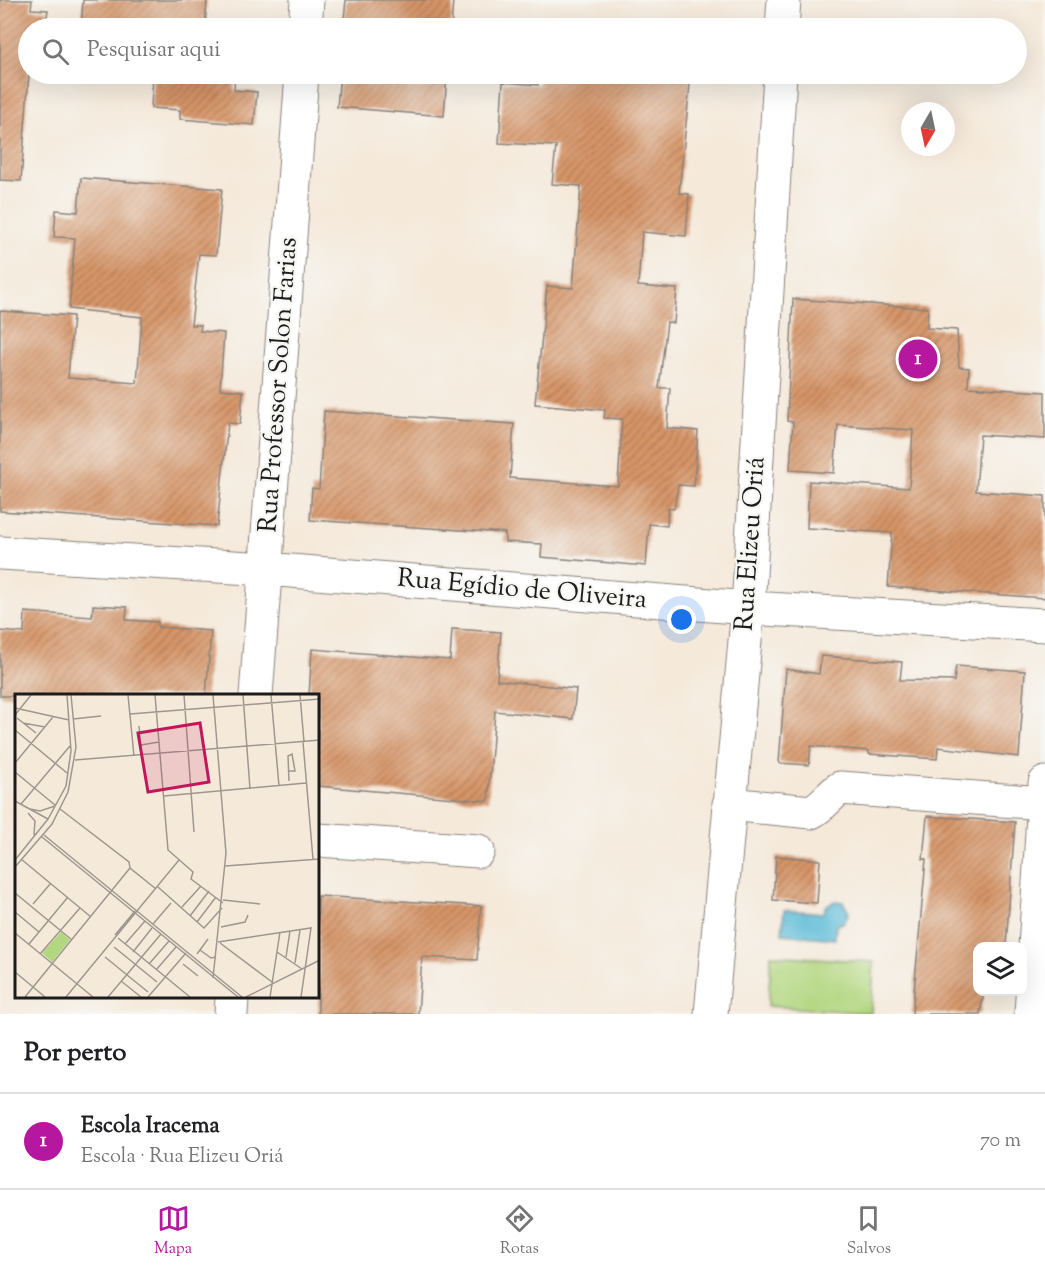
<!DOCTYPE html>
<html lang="pt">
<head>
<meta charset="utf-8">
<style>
	body { margin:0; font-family:"Sorts Mill Goudy",serif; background:#f6f6f6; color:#202124 }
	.controls { position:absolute; right:18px; bottom:18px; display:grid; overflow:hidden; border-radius:12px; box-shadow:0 6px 24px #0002 }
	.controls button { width:54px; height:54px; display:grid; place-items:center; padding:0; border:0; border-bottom:2px solid #e0e0e0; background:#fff; color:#202124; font:30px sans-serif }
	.compass { position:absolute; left:901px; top:102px; width:54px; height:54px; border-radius:50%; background:#fff; box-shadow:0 6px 24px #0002; rotate:189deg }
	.you { position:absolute; left:682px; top:620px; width:21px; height:21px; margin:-15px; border:4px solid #fff; border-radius:50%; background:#1a73e8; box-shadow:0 0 0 9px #1a73e833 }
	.badge { display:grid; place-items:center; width:39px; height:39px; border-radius:50%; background:#b5179e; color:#fff; font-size:20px; font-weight:700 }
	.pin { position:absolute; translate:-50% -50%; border:3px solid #fff; box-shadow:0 2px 6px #0006 }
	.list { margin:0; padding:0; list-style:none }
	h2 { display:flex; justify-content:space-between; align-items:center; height:78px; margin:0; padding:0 24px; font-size:26px }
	h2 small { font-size:20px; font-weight:400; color:#757577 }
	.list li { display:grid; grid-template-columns:39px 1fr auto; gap:18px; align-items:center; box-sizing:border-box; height:96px; padding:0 24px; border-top:2px solid #e0e0e0 }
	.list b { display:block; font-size:22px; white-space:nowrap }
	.list p { margin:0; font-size:20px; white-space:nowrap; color:#757577 }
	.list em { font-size:20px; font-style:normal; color:#757577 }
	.icon { flex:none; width:33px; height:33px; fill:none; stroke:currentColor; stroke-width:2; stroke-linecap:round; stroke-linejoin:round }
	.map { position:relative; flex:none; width:1045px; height:1014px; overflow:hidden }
	.search { position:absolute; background:#fff; box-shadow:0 6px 24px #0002; left:18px; right:18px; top:18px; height:66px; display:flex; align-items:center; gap:15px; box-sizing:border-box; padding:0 21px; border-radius:33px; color:#757577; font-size:22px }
	.sheet { height:174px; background:#fff }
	nav { display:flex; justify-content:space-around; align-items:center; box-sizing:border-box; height:84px; border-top:2px solid #e0e0e0; background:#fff; font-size:16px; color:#757577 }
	nav a { display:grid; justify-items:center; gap:3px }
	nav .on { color:#b5179e }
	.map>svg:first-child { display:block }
	.grass { fill:#b3d780; stroke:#687a4e; stroke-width:1.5 }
	.water { fill:#59bad7; stroke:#3a6b7a; stroke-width:1.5 }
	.building { fill:url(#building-hatch) }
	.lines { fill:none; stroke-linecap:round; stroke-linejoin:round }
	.minor-casing { stroke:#88827b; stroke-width:35 }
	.minor { stroke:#fff; stroke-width:33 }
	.labels { text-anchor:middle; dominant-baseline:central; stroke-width:4.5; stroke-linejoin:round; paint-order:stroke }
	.street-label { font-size:26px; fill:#1c1c1c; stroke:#f6f6f2 }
	.inset-road { fill:none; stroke:#9e978e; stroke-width:1.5 }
	.view { fill:#c2185b; fill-opacity:0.15; stroke:#c2185b; stroke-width:3 }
	.inset-edge { fill:none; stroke:#1c1c1c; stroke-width:3 }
</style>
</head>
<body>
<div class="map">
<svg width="1045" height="1014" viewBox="0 0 1045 1014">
	<defs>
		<pattern id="building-hatch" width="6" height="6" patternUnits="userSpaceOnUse" patternTransform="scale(1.5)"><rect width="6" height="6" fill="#d79567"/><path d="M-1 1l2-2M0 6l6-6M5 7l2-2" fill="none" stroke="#ae7954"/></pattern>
	</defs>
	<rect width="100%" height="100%" fill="#f6f6f2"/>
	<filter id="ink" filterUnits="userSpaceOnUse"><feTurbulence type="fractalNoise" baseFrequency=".0167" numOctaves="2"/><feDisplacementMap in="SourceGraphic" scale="12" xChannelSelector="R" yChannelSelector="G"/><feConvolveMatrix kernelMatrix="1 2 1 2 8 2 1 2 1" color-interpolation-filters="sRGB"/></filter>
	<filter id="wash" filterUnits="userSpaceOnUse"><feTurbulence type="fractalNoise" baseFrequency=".008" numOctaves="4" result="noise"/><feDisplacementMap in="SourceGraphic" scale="24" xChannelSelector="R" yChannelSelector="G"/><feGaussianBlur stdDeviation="1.35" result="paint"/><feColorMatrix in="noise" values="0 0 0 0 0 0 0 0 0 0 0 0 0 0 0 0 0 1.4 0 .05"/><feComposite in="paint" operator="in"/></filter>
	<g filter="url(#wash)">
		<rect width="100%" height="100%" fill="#f5e9da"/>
		<path class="grass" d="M 771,955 L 874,962 L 871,1013 L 768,1006 Z"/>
		<path class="water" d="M 835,901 L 843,902 L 849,913 L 843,923 L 836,925 L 835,939 L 782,934 L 784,910 L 824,913 L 825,907 Z"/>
		<g id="blocks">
			<path class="building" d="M 0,0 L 32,0 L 31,9 L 48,10 L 45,28 L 28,28 L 28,74 L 38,74 L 29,74 L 21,181 L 0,180 Z
				M 83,0 L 207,0 L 205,28 L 81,28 Z
				M 346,0 L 453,0 L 451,28 L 343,28 Z
				M 153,74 L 235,74 L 234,90 L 257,92 L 254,125 L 180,119 L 180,110 L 151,108 Z
				M 340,74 L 447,74 L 444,116 L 337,107 Z
				M 543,74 L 691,74 L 679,193 L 689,194 L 686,236 L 642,232 L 638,286 L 677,289 L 674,323 L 667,322 L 659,388 L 670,388 L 667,428 L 698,431 L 694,486 L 678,485 L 674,509 L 668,508 L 667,526 L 649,524 L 646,566 L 541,557 L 542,544 L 505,542 L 505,533 L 310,520 L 312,488 L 319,489 L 324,411 L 514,424 L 510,478 L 618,486 L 622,419 L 604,418 L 605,410 L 535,404 L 547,286 L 573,288 L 581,186 L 552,184 L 556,146 L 499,143 L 503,82 L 538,85 L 539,79 L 543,79 Z
				M 81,178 L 222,189 L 216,255 L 199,254 L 191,325 L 201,325 L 200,331 L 224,333 L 220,389 L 243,391 L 240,424 L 228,423 L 217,526 L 0,511 L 0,311 L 73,316 L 68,378 L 137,383 L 142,317 L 69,309 L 75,238 L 54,237 L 56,210 L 78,212 Z
				M 793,299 L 928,308 L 927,328 L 957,330 L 959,367 L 969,368 L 968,387 L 1045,392 L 1045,439 L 980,435 L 976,491 L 1045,496 L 1045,598 L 888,587 L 892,533 L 807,528 L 809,481 L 909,488 L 913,430 L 838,425 L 834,473 L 790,470 L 793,422 L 787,421 Z
				M 93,605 L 127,607 L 126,620 L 158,622 L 158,627 L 211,631 L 206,696 L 0,696 L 0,631 L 24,633 L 25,612 L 92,617 Z
				M 452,629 L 501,632 L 497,680 L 576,689 L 573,719 L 495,711 L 488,801 L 318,786 L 318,696 L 309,696 L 312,649 L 450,660 Z
				M 821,656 L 902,662 L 900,680 L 954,681 L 956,666 L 1025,671 L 1019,757 L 938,747 L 937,759 L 869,754 L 869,751 L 811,746 L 809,765 L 779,763 L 786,669 L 819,674 Z
				M 927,816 L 1015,822 L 1006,946 L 978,946 L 978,992 L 984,992 L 980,1014 L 912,1014 L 926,859 L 923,859 Z
				M 776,856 L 820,860 L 817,903 L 773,900 Z
				M 318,896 L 481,906 L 477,960 L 422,957 L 418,1014 L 318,1014 Z"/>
		</g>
	</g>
	<g filter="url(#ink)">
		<use href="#blocks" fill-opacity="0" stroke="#88827b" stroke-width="1.5"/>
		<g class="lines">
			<defs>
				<path id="minor" d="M 305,28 L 307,0
					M 782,28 L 784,0
					M 0,553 L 266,569 L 748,608 L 1045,625
					M 256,696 L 302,74
					M 729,804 L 811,812 C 823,806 829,796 840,788 L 1043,803
					M 318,840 L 478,851
					M 231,1014 L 232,998
					M 711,1014 L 748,608 L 780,74
					M 1031,1014 L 1045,783"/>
			</defs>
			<use href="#minor" class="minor-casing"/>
			<use href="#minor" class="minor"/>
		</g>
	</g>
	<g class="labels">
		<g class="street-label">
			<text transform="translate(279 385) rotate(-86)">Rua Professor Solon Farias</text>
			<text transform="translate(751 544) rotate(-86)">Rua Elizeu Oriá</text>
			<text transform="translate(522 590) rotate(5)">Rua Egídio de Oliveira</text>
		</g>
	</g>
	<g transform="translate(15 694)">
		<rect width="304" height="304" fill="#f5e9da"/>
		<path d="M 46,238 L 55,246 L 37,268 L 27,259 Z" fill="#b3d780"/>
		<path class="inset-road" d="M 113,1 L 119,62M 140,1 L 153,156 L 178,178 L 176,185 L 208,209M 169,1 L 179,138M 228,1 L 235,95M 256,1 L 264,92M 285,1 L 289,48M 0,14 L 54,26M 115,20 L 305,5M 0,21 L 16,1M 2,24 L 21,39M 58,25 L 86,22M 8,29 L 30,33M 124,32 L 126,55M 0,36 L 52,79M 288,48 L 298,165M 126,51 L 144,48M 60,66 L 305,46M 0,69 L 38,23M 274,77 L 280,77 L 277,60 L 273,62 L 274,87M 0,78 L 40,111M 149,102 L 291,89M 0,107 L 33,125M 6,110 L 55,52M 15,115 L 25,117 L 40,112M 45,115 L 114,168 L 115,174 L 141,195M 13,119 L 20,127 L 19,141M 29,141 L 227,303M 27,143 L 223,303M 6,165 L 76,223M 0,166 L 33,125 L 51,92 L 56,57 L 52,1M 210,172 L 305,165M 0,173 L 37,130 L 53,98 L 61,53 L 56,1M 143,193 L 189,234 L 207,214M 0,199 L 57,246M 208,206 L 245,210M 18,210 L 36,189M 167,213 L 186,192M 0,218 L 24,238M 175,222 L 194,197M 182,228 L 201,203M 138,230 L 156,209M 206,233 L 230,228 L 233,221M 0,239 L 78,303M 100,241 L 120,217M 103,244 L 175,303M 203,248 L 296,234 L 286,303M 205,249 L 257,288M 14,250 L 53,203M 110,250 L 130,227M 99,253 L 142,288M 185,256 L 196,264 L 201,263M 118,258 L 137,234M 262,258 L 287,275M 25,260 L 65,214M 182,260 L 193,245M 90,263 L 133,298M 271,263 L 275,237M 280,269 L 285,236M 134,270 L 154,247M 168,270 L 183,282M 141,276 L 161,253M 0,278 L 30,303M 198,284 L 211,159 L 198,1M 106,287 L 126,303M 10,303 L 115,174M 51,303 L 164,166M 93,303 L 146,240M 133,303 L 171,259M 231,303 L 305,266M 255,303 L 265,238"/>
		<path class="view" d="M 185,29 L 194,88 L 133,98 L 123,39 Z"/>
		<rect width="304" height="304" class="inset-edge"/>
	</g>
</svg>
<div class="controls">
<button><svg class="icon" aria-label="layers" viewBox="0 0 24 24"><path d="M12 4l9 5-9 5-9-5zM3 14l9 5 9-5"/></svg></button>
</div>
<svg class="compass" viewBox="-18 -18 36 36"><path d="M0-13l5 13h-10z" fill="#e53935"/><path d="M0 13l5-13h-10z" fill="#757577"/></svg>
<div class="you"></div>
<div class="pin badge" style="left:918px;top:359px">1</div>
<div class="search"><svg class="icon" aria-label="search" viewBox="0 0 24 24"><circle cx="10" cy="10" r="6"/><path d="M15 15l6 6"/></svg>Pesquisar aqui</div>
</div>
<section class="sheet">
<h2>Por perto<small></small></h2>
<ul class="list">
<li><span class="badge">1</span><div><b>Escola Iracema</b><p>Escola · Rua Elizeu Oriá</p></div><em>70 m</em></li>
</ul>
</section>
<nav>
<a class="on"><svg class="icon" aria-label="map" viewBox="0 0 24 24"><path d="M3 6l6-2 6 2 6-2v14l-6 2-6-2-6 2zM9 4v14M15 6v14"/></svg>Mapa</a>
<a><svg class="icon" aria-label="directions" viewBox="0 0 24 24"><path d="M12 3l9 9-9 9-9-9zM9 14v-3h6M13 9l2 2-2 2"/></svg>Rotas</a>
<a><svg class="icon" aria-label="saved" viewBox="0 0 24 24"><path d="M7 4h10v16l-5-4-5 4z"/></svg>Salvos</a>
</nav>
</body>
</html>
